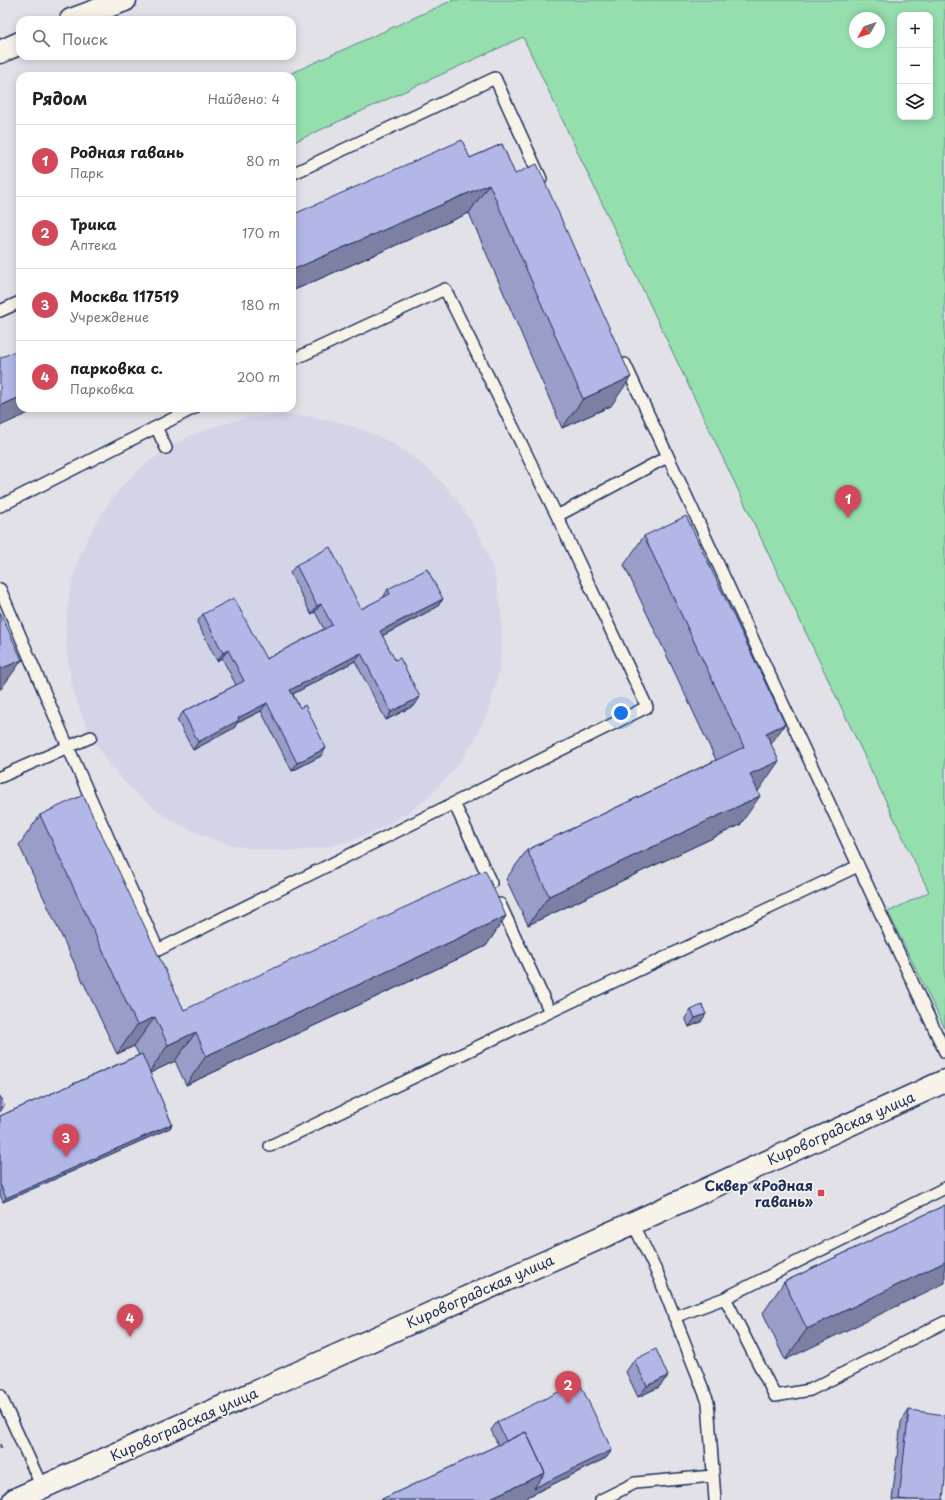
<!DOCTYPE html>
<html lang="ru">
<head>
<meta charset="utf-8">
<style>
	body { margin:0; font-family:"Playpen Sans",sans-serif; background:#f6f6f6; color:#202124 }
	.controls { position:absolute; right:12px; top:12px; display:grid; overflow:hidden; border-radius:8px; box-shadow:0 2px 10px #0003 }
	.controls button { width:36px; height:36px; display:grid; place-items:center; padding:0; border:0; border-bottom:1px solid #e0e0e0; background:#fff; color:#202124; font:20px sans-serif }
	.compass { position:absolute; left:849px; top:12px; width:36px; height:36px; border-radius:50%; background:#fff; box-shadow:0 2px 10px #0003; rotate:230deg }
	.you { position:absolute; left:621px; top:713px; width:14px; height:14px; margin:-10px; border:3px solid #fff; border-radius:50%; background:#1a73e8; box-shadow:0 0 0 6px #1a73e833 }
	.badge { display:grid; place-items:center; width:26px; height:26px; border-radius:50%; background:#d1495b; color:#fff; font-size:13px; font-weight:700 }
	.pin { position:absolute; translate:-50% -33px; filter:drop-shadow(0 1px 2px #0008) }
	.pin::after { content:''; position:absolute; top:21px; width:14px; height:12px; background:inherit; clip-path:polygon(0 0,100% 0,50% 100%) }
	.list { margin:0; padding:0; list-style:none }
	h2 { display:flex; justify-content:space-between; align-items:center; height:52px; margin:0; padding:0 16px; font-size:17px }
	h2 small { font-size:13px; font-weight:400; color:#757577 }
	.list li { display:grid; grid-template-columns:26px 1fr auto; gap:12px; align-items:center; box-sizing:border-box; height:72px; padding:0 16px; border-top:1px solid #e0e0e0 }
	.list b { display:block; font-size:15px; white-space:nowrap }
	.list p { margin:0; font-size:13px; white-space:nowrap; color:#757577 }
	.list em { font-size:13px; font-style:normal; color:#757577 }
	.icon { flex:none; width:22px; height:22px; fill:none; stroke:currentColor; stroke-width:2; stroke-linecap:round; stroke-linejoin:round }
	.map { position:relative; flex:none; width:945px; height:1500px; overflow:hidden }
	.search { position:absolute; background:#fff; box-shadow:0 2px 10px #0003; left:16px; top:16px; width:280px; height:44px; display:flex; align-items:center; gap:10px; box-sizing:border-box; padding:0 14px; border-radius:12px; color:#757577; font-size:15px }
	.panel { position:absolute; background:#fff; box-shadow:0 2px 10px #0003; left:16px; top:72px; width:280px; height:340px; border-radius:12px }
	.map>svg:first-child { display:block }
	.built { fill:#d4d4e8 }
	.green { fill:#95deae; stroke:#588686; fill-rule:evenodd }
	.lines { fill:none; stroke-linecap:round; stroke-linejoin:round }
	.service-casing { stroke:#1b2f5e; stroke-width:14 }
	.tertiary-casing { stroke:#1b2f5e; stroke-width:25 }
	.secondary-casing { stroke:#1b2f5e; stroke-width:25 }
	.service { stroke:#f7f3e8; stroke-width:11 }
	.tertiary { stroke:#f7f3e8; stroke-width:22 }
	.secondary { stroke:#f7f3e8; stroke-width:22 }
	.wall { fill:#999dc8; stroke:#1b2f5e }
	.shaded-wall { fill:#7d80a2; stroke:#1b2f5e }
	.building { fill:#b2b7e8; stroke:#1b2f5e }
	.poi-dot { fill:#d1495b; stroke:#f7f3e8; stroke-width:1.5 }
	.labels { text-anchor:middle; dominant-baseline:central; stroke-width:3.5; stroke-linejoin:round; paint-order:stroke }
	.street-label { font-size:14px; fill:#1b2f5e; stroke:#f7f3e8 }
	.poi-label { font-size:14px; font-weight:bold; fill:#1b2f5e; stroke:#f7f3e8; text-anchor:end }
</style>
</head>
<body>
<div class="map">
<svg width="945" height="1500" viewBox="0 0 945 1500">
	<rect width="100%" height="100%" fill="#e2e1e8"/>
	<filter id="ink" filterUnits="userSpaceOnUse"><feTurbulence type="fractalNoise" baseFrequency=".025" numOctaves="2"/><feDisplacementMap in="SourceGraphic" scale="8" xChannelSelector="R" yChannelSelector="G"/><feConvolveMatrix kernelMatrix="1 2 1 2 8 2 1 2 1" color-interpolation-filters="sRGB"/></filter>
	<g filter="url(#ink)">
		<path class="built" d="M66 633a218 218 0 1 1 436 0a218 218 0 1 1-436 0Z"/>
		<path class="green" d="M 453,0 L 945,0 L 945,1029 L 888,912 L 929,892 L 523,37 L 292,143 L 292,76 L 285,76 ZM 900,15 L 930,15 L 930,117 L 900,117 ZM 855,18 L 879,18 L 879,42 L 855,42 Z"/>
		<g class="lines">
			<defs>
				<path id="service" d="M 292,174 L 495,78 L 541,179
					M 0,311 L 20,302
					M 292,360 L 445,289 L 557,516 L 647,707 L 454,803
					M 625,364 L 945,1052
					M 156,427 L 166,448
					M 0,506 L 194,408
					M 557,516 L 667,457
					M 0,589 L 68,747 L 91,737
					M 0,777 L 68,747 L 158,950 L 454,803 L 491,883
					M 500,904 L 550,1012 L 858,866
					M 270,1146 L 550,1012
					M 633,1223 L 659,1277 L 708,1402 L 715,1500
					M 725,1298 L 775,1396 L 810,1390 L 945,1322
					M 674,1317 L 725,1298 L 945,1188
					M 0,1395 L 42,1487
					M 601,1500 L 635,1483 L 713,1476"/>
				<path id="tertiary" d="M 14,1500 L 633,1223 L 945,1081"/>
				<path id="secondary" d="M 71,20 L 125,0
					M 0,52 L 20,43"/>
			</defs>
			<use href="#service" class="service-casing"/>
			<use href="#tertiary" class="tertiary-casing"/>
			<use href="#secondary" class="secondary-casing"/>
			<use href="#service" class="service"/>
			<use href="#tertiary" class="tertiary"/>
			<use href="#secondary" class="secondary"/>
		</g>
		<path class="wall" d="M 502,144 L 611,406 L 562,428 L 469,213 L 292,291 L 292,215 L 470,158 Z
			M 644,536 L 771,744 L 759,790 L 758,790 L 740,825 L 528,925 L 506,879 L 527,850 L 716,760 L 624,565 Z
			M 296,565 L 361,609 L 383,598 L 388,589 L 443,599 L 437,607 L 382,636 L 415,705 L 386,720 L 355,661 L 293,694 L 321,756 L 292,771 L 261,711 L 237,723 L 234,728 L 193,750 L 177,720 L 183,712 L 236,685 L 222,658 L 217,661 L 197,622 L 203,614 L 266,659 L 324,629 L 315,612 L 311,614 L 290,573 Z
			M 40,815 L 184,1010 L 506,916 L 486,946 L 186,1085 L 175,1061 L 150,1073 L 172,1124 L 170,1128 L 3,1202 L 0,1195 L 0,1116 L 139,1055 L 134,1046 L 117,1054 L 19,845 Z
			M 691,1010 L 701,1022 L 689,1027 L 685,1018 Z
			M 945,1205 L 785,1360 L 763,1313 L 784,1282 Z
			M 634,1360 L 668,1376 L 659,1387 L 638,1397 L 626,1372 Z
			M 909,1410 L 943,1500 L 892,1500 L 901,1422 Z
			M 497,1422 L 612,1450 L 606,1458 L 529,1496 L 526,1500 L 380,1500 L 498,1445 L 491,1430 Z"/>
		<path class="shaded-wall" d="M 489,184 L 469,213 L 292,291 L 292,270 Z
			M 631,377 L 611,406 L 562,428 L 583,399 Z
			M 20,397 L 20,408 L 40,408 L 0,426 L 0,406 Z
			M 443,599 L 437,607 L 374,640 L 380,631 Z
			M 321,604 L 315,612 L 311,614 L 317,606 Z
			M 228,650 L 222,658 L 217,661 L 223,653 Z
			M 361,653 L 355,661 L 285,698 L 290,690 Z
			M 22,660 L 1,689 L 0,689 L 0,669 Z
			M 420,697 L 415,705 L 386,720 L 391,712 Z
			M 267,703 L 261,711 L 237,723 L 234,728 L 193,750 L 198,742 L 238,718 Z
			M 785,724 L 765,753 L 766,733 Z
			M 326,748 L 321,756 L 292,771 L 297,763 Z
			M 779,761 L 759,790 L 730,804 L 750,774 Z
			M 760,796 L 740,825 L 528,925 L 549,896 Z
			M 506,916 L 486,946 L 186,1085 L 206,1056 Z
			M 706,1014 L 701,1022 L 689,1027 L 695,1018 Z
			M 155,1017 L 134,1046 L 117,1054 L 137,1025 Z
			M 196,1032 L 175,1061 L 148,1074 L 168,1045 Z
			M 4,1106 L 0,1112 L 0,1108 Z
			M 172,1124 L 170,1128 L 3,1202 L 6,1198 Z
			M 945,1262 L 945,1283 L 785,1360 L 807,1329 Z
			M 668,1376 L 659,1387 L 638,1397 L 647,1386 Z
			M 612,1450 L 606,1458 L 529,1496 L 526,1500 L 486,1500 L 545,1473 Z"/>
		<path class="building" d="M 462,140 L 470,158 L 502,144 L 515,174 L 537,164 L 631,377 L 583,399 L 489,184 L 292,270 L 292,215 Z
			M 20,349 L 20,397 L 0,406 L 0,358 Z
			M 686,516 L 785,724 L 766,733 L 779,761 L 750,774 L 760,796 L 549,896 L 527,850 L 744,747 L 644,536 Z
			M 330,547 L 361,609 L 390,594 L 388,589 L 427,569 L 443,599 L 380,631 L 395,660 L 400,658 L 420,697 L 391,712 L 361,653 L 290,690 L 300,708 L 305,705 L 326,748 L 297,763 L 267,703 L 238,718 L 239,720 L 198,742 L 183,712 L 244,681 L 228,650 L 223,653 L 203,614 L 234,598 L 266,659 L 332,625 L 321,604 L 317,606 L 296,565 Z
			M 0,612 L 22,660 L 0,669 Z
			M 83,795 L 184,1010 L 485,870 L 506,916 L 206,1056 L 196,1032 L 168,1045 L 155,1017 L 137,1025 L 40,815 Z
			M 702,1005 L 706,1014 L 695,1018 L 691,1010 Z
			M 142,1054 L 172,1124 L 6,1198 L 0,1184 L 0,1116 Z
			M 0,1096 L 4,1106 L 0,1108 Z
			M 945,1205 L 945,1262 L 807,1329 L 784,1282 Z
			M 656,1349 L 668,1376 L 647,1386 L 634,1360 Z
			M 579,1382 L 612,1450 L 534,1488 L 545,1473 L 526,1432 L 506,1441 L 497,1422 Z
			M 909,1410 L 945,1415 L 945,1479 L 943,1500 L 909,1500 L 899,1499 Z
			M 526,1432 L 545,1473 L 486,1500 L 380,1500 Z
			M 0,1444 L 2,1448 L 0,1449 Z"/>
	</g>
	<rect class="poi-dot" x="817" y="1189" width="8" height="8" rx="2"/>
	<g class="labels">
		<g class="street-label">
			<text transform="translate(841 1128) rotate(-24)">Кировоградская улица</text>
			<text transform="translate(480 1291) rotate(-24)">Кировоградская улица</text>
			<text transform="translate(184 1424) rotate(-24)">Кировоградская улица</text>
		</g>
		<g class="poi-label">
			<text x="813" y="1185">Сквер «Родная<tspan x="813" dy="16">гавань»</tspan></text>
		</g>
	</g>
</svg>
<div class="controls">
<button>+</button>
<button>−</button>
<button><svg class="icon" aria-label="layers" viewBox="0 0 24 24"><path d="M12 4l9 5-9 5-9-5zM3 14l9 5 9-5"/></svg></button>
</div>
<svg class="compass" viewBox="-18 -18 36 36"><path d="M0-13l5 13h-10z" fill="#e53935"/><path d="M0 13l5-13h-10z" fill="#757577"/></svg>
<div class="you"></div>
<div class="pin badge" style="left:848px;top:518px">1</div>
<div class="pin badge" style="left:568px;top:1404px">2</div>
<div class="pin badge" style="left:66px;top:1157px">3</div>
<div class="pin badge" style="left:130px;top:1337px">4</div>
<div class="search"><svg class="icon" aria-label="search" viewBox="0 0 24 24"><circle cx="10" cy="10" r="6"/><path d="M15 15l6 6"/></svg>Поиск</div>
<section class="panel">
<h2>Рядом<small>Найдено: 4</small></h2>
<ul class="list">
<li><span class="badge">1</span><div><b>Родная гавань</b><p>Парк</p></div><em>80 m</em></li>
<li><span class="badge">2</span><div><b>Трика</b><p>Аптека</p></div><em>170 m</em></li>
<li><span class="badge">3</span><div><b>Москва 117519</b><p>Учреждение</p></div><em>180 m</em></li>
<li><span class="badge">4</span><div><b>парковка с.</b><p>Парковка</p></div><em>200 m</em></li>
</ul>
</section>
</div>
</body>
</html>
